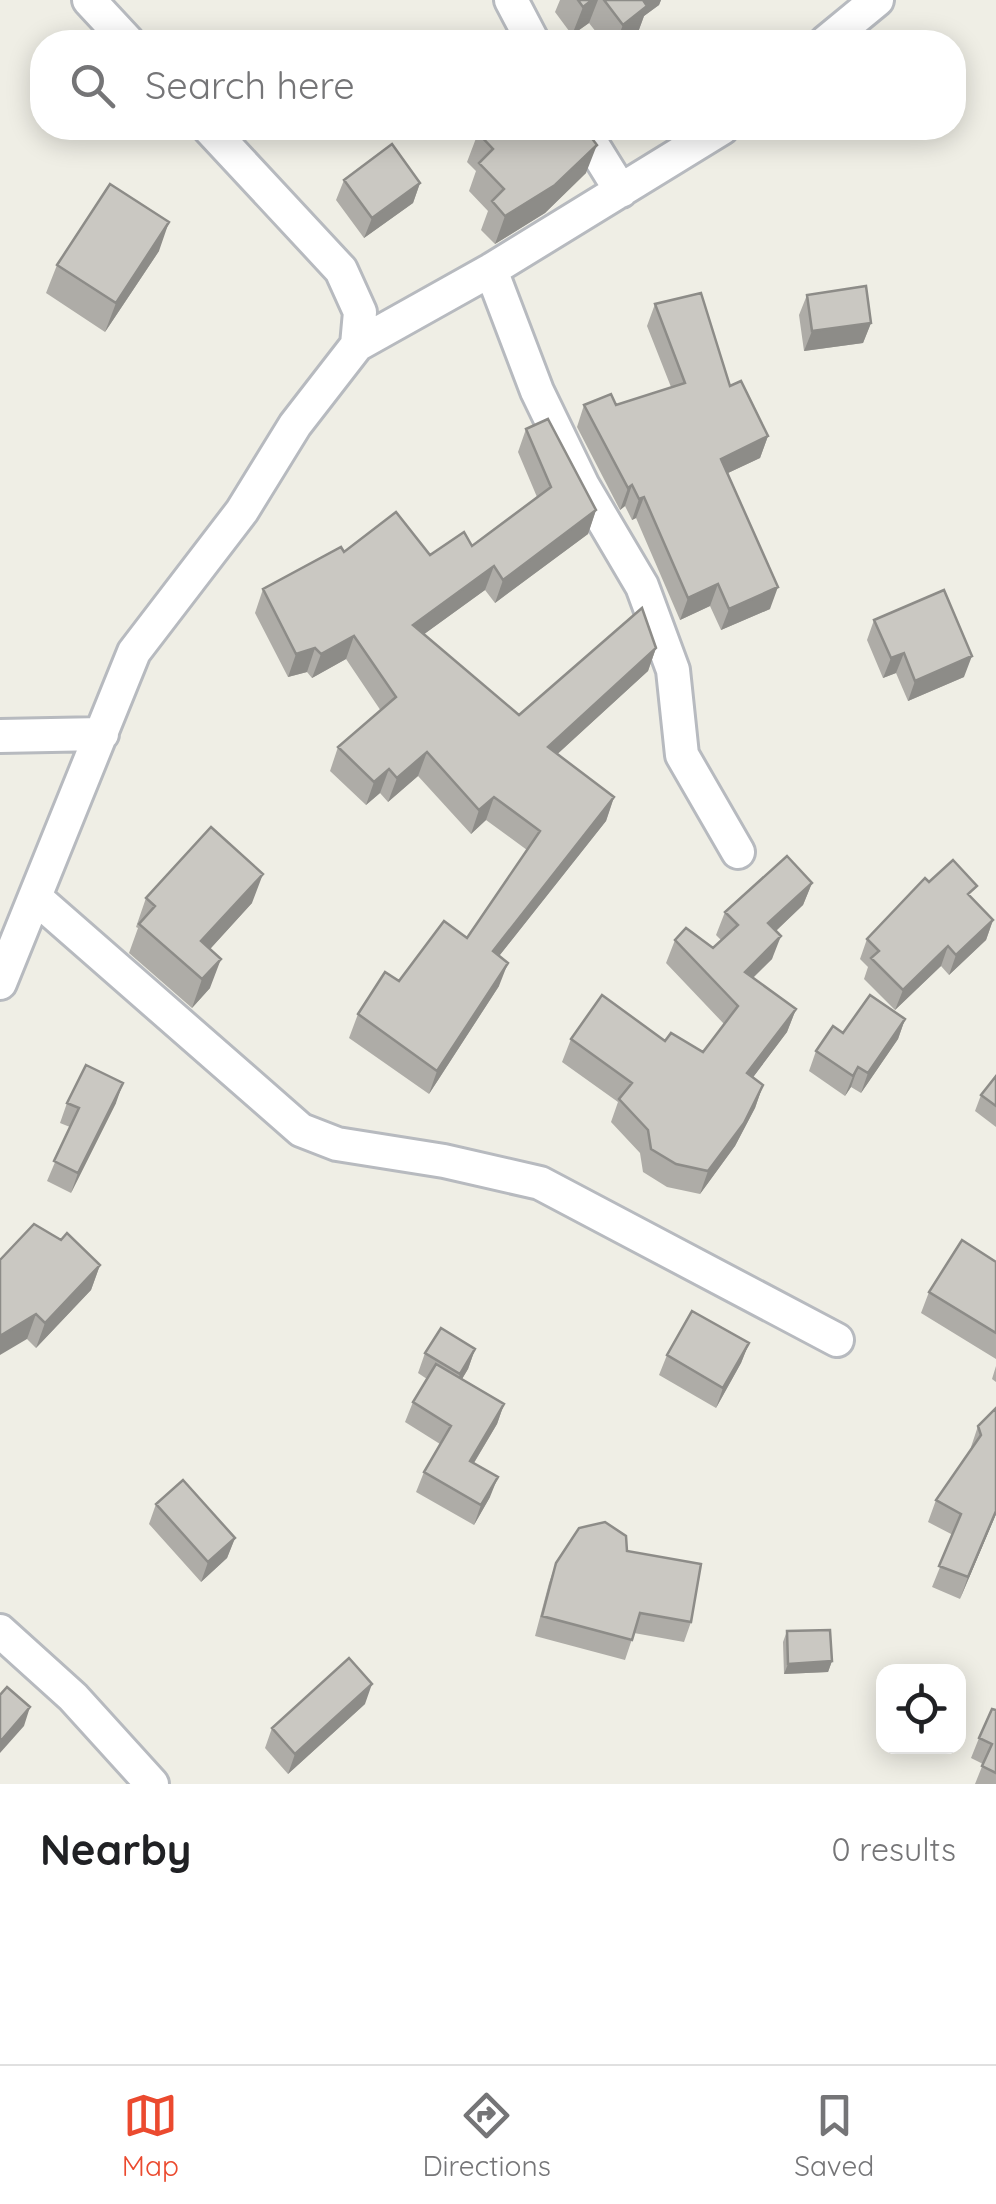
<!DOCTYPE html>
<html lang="en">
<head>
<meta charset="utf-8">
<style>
	body { margin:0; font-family:Quicksand,sans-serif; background:#f6f6f6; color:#202124 }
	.controls { position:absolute; right:30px; bottom:30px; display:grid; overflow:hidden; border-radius:20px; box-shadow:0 5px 25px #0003 }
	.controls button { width:90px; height:90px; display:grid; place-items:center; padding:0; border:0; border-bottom:2px solid #e0e0e0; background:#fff; color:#202124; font:50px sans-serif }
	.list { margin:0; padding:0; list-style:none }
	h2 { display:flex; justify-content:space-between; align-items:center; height:130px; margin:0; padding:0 40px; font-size:42px }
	h2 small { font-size:32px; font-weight:400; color:#757577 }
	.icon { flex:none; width:55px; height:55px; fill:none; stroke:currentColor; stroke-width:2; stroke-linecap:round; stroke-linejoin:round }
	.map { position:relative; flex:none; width:996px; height:1784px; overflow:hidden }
	.search { position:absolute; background:#fff; box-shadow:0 5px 25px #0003; left:30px; right:30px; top:30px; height:110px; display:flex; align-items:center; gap:25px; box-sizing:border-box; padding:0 35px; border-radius:40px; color:#757577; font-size:38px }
	.sheet { height:280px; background:#fff }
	nav { display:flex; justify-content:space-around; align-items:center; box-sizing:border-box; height:140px; border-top:2px solid #e0e0e0; background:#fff; font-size:28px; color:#757577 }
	nav a { display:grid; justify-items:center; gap:5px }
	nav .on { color:#eb4a2f }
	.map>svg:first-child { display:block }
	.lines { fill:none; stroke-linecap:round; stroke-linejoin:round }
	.street-casing { stroke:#b7babf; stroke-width:38 }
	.street { stroke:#fff; stroke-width:32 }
	.wall { fill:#aeaca7 }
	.shaded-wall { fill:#8d8c88 }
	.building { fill:#cac8c2; stroke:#8d8c88; stroke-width:2.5 }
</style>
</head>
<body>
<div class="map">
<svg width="996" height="1784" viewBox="0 0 996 1784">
	<rect width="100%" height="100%" fill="#efeee5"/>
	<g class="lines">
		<defs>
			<path id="street" d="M 89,0 L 128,42
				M 511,0 L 533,42
				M 826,42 L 877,0
				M 209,128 L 341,270 L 360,312 L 357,345
				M 582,128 L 621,191
				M 491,270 L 537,391 L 583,486 L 642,586 L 673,670 L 682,755 L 738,852
				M 0,736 L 102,734
				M 36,898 L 301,1130 L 337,1144 L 444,1161 L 540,1183 L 837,1340
				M 0,983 L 134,652 L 242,511 L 295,425 L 357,345 L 491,270 L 722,128
				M 0,1631 L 73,1697 L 152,1784"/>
		</defs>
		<use href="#street" class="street-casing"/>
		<use href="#street" class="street"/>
	</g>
	<path class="wall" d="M 560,0 L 661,0 L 659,5 L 644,16 L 637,35 L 627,42 L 604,42 L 589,23 L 572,35 L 555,12 Z
		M 478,133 L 536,135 L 586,173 L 545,213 L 495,244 L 481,230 L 488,211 L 469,191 L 476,171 L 467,162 Z
		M 344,180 L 420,183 L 413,203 L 364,238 L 336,200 Z
		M 159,251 L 105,332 L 46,293 L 57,265 Z
		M 807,295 L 871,323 L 863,343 L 804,351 L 799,315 Z
		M 655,304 L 730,386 L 768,436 L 760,458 L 728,473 L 770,609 L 721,630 L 710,606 L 680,620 L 636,518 L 632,520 L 625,506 L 620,510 L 577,427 L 584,405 L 616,405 L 671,387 L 647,326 Z
		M 526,429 L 596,510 L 588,534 L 495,603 L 485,590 L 424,634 L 519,715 L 656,648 L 648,671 L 557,754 L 614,797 L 606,821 L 499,956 L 499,986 L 429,1094 L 349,1038 L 358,1014 L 399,981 L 467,938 L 527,850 L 486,820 L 471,834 L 418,776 L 388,802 L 380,793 L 366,805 L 330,771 L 338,747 L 381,711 L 346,659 L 312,678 L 307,672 L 288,677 L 255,613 L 263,589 L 344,552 L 430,555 L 472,546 L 537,497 L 518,452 Z
		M 874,620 L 964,677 L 908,701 L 896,673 L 883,678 L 867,640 Z
		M 929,882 L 973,899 L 993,920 L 986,940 L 949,975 L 941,966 L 895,1010 L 864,979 L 868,967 L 860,959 L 867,939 Z
		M 812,883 L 803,905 L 776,931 L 772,959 L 753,978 L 796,1009 L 787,1032 L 753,1077 L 763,1085 L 755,1108 L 735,1146 L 700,1194 L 667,1187 L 643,1172 L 640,1153 L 611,1122 L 618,1102 L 562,1062 L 571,1039 L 665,1041 L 703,1052 L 724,1024 L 666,963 L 675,940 L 713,948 L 721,940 L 716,935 L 725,912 Z
		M 146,898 L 252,903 L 210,949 L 210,988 L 192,1008 L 129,953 L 138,928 L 136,927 Z
		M 905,1019 L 898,1039 L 861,1093 L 851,1087 L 845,1096 L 809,1071 L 816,1051 L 843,1033 Z
		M 996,1076 L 996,1127 L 975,1111 L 981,1095 Z
		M 67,1103 L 116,1103 L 71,1193 L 47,1181 L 70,1127 L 60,1123 Z
		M 0,1260 L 100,1265 L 91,1290 L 36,1348 L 27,1339 Z
		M 996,1262 L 996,1359 L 921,1313 L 929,1292 Z
		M 749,1343 L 741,1363 L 716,1408 L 659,1375 L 667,1355 Z
		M 475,1349 L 468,1369 L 462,1379 L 504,1404 L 497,1424 L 474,1463 L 490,1497 L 474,1525 L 416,1492 L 424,1472 L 440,1444 L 405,1422 L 413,1402 L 427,1379 L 418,1373 L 425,1353 Z
		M 996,1366 L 996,1382 L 992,1379 Z
		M 996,1408 L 996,1514 L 960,1599 L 932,1587 L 953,1535 L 928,1522 L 936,1500 L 971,1450 L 971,1447 L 978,1426 Z
		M 156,1504 L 235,1538 L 227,1558 L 201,1582 L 149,1524 Z
		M 627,1551 L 691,1622 L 684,1642 L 634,1633 L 625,1660 L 535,1636 L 549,1583 L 556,1563 Z
		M 787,1631 L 832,1661 L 828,1672 L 784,1674 L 783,1642 Z
		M 365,1704 L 288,1774 L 265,1748 L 272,1728 Z
		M 996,1710 L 996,1784 L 975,1784 L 983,1764 L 971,1758 L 979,1738 Z"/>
	<path class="shaded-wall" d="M 592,0 L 598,0 L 589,23 L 572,35 L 583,7 Z
		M 640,0 L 661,0 L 659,5 L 644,16 L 637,35 L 627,42 L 616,42 L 623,25 Z
		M 597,145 L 586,173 L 545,213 L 495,244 L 505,216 Z
		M 420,183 L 413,203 L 364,238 L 372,218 Z
		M 169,222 L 159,251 L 105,332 L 116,303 Z
		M 871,323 L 863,343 L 804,351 L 812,331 Z
		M 768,436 L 760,458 L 713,480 L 721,459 Z
		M 632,485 L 625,506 L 620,510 L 628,488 Z
		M 644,497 L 636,518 L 632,520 L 639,499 Z
		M 596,510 L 588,534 L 495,603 L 503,580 Z
		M 494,566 L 485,590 L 405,648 L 413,625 Z
		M 718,584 L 710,606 L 680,620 L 688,598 Z
		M 778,587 L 770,609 L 721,630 L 729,609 Z
		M 354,636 L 346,659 L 312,678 L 321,654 Z
		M 315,648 L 307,672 L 288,677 L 296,654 Z
		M 656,648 L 648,671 L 539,771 L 548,747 Z
		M 904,653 L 896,673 L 883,678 L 891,658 Z
		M 972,656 L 964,677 L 908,701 L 915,681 Z
		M 427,752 L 418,776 L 388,802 L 397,778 Z
		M 389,769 L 380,793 L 366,805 L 374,782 Z
		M 494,797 L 486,820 L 471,834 L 479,810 Z
		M 614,797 L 606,821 L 484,975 L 493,951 Z
		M 263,874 L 252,903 L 191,970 L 201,941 Z
		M 812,883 L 803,905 L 760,946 L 768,923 Z
		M 993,920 L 986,940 L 949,975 L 956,955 Z
		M 781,936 L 772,959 L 736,994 L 745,972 Z
		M 948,946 L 941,966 L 895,1010 L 903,990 Z
		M 221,959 L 210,988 L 192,1008 L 202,979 Z
		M 508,963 L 499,986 L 429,1094 L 437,1071 Z
		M 796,1009 L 787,1032 L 739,1096 L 747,1073 Z
		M 905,1019 L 898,1039 L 861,1093 L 868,1073 Z
		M 858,1067 L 851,1087 L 845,1096 L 853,1076 Z
		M 123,1083 L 116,1103 L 71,1193 L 78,1173 Z
		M 763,1085 L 755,1108 L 735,1146 L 700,1194 L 708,1171 Z
		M 100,1265 L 91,1290 L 36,1348 L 45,1323 Z
		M 36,1314 L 27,1339 L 0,1355 L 0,1336 Z
		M 749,1343 L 741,1363 L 716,1408 L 723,1388 Z
		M 475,1349 L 468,1369 L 453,1394 L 460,1374 Z
		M 504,1404 L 497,1424 L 463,1481 L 470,1461 Z
		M 498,1477 L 490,1497 L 474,1525 L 481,1505 Z
		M 996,1511 L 996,1514 L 960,1599 L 968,1577 Z
		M 235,1538 L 227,1558 L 201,1582 L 208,1562 Z
		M 832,1661 L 828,1672 L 784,1674 L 788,1664 Z
		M 372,1684 L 365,1704 L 288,1774 L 295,1754 Z
		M 30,1707 L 24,1726 L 0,1753 L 0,1742 Z"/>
	<path class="building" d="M 578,0 L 592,0 L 583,7 Z
		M 604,0 L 643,0 L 647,6 L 623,25 Z
		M 484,128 L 529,128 L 536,135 L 544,128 L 584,128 L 597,145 L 555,185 L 505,216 L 492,201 L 504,189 L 479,163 L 493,149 L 478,133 Z
		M 392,144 L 420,183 L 372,218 L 344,180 Z
		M 110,184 L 169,222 L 116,303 L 57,265 Z
		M 866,286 L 871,323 L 812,331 L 807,295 Z
		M 701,293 L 730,386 L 741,381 L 768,436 L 721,459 L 778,587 L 729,609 L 718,584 L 688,598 L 644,497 L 639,499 L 632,485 L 628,488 L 584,405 L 611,394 L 616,405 L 685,383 L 655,304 Z
		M 548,419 L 596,510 L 503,580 L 494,566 L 413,625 L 519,715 L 642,608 L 656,648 L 548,747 L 614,797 L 493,951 L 508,963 L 437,1071 L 358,1014 L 385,972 L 399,981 L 444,921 L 467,938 L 540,831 L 494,797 L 479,810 L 427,752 L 397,778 L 389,769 L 374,782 L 338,747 L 396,697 L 354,636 L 321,654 L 315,648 L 296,654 L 263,589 L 341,547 L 344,552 L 396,512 L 430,555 L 464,532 L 472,546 L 551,487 L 526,429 Z
		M 944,590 L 972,656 L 915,681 L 904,653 L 891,658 L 874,620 Z
		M 211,827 L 263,874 L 201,941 L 221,959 L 202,979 L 139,924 L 155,906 L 146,898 Z
		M 787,856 L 812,883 L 768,923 L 781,936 L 745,972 L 796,1009 L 747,1073 L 763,1085 L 744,1123 L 708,1171 L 676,1164 L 651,1149 L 648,1130 L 619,1099 L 632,1083 L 571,1039 L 602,995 L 665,1041 L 671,1033 L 703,1052 L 738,1006 L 675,940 L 686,928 L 713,948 L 738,925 L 725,912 Z
		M 953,860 L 977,886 L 968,894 L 993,920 L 956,955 L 948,946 L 903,990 L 871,958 L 879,951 L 867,939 L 925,878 L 929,882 Z
		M 870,995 L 905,1019 L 868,1073 L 858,1067 L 853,1076 L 816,1051 L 833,1026 L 843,1033 Z
		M 86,1065 L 123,1083 L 78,1173 L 54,1161 L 79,1108 L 67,1103 Z
		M 996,1076 L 996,1106 L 981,1095 Z
		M 34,1224 L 61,1240 L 67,1233 L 100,1265 L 45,1323 L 36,1314 L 0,1336 L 0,1260 Z
		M 962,1240 L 996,1262 L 996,1333 L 929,1292 Z
		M 692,1311 L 749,1343 L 723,1388 L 667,1355 Z
		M 441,1328 L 475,1349 L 460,1374 L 425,1353 Z
		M 436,1364 L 504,1404 L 470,1461 L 498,1477 L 481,1505 L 424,1472 L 451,1426 L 413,1402 Z
		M 996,1408 L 996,1511 L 968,1577 L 939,1566 L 961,1514 L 936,1500 L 981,1435 L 978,1426 Z
		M 183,1480 L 235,1538 L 208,1562 L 156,1504 Z
		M 605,1522 L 626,1536 L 627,1551 L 701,1564 L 691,1622 L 640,1613 L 632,1640 L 542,1616 L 556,1563 L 579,1528 Z
		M 830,1630 L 832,1661 L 788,1664 L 787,1631 Z
		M 349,1658 L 372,1684 L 295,1754 L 272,1728 Z
		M 7,1687 L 30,1707 L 0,1742 L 0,1695 Z
		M 992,1709 L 996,1710 L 996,1773 L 982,1766 L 992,1744 L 979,1738 Z"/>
</svg>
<div class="controls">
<button><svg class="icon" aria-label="locate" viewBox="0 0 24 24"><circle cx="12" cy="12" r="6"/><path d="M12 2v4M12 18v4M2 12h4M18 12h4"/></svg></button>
</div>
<div class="search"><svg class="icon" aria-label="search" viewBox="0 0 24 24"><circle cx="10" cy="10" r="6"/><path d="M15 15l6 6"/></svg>Search here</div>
</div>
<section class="sheet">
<h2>Nearby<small>0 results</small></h2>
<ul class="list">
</ul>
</section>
<nav>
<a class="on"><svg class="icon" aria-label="map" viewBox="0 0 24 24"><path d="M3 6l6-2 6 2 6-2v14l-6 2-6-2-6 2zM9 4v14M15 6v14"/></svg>Map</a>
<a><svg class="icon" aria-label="directions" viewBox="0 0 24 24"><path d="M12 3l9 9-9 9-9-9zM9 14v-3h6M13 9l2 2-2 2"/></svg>Directions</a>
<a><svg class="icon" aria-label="saved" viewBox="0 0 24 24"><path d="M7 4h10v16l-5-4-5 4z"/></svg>Saved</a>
</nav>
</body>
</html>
